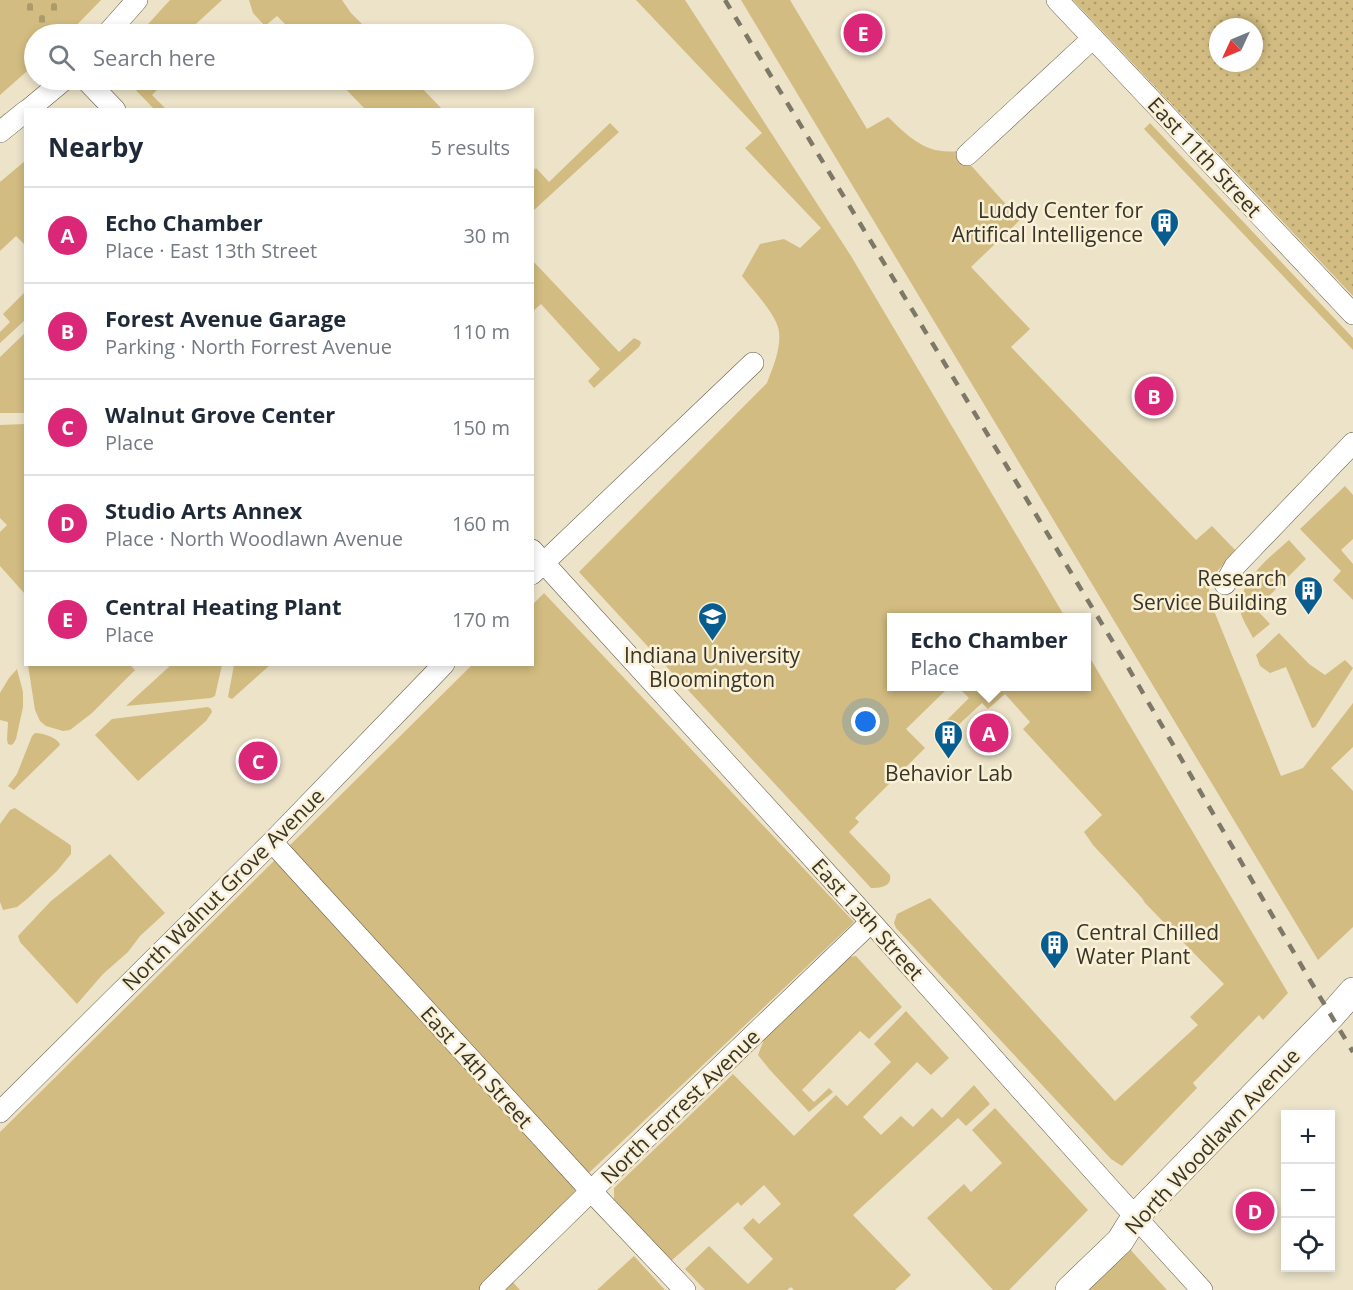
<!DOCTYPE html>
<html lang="en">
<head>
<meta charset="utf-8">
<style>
	body { margin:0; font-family:"Open Sans",sans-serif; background:#f2f2f3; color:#1f2937 }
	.controls { position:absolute; right:18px; bottom:18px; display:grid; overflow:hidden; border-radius:0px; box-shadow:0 3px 9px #0003 }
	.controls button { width:54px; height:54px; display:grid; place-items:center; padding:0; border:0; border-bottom:2px solid #e0e1e3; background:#fff; color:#1f2937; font:30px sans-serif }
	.compass { position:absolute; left:1209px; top:18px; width:54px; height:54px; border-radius:50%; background:#fff; box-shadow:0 3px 9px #0003; rotate:226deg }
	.you { position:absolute; left:866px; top:722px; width:21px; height:21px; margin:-15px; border:4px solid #fff; border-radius:50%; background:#1a73e8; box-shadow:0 0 0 9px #1a73e833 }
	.badge { display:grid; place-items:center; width:39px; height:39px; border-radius:50%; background:#db2777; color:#fff; font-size:20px; font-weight:700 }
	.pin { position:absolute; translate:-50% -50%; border:3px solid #fff; box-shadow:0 2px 6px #0006 }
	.popup { position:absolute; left:887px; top:613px; width:204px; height:78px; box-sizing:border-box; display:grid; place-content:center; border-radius:0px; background:#fff; filter:drop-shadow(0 2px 4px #0005); font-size:20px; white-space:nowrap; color:#747a83 }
	.popup b { font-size:22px; color:#1f2937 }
	.popup::after { content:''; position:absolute; left:50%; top:100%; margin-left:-12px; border:12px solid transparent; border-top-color:#fff }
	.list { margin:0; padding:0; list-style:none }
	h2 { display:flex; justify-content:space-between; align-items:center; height:78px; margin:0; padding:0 24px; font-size:26px }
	h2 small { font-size:20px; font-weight:400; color:#747a83 }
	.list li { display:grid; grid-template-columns:39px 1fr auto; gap:18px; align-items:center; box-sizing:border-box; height:96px; padding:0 24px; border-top:2px solid #e0e1e3 }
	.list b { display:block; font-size:22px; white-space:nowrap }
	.list p { margin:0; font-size:20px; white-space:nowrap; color:#747a83 }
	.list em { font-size:20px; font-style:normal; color:#747a83 }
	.icon { flex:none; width:33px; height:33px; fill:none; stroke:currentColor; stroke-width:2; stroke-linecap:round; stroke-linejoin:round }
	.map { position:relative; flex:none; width:1353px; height:1290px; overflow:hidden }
	.search { position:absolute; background:#fff; box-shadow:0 3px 9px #0003; left:24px; top:24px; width:510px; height:66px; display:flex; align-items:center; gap:15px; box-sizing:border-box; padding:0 21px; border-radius:33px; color:#747a83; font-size:22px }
	.panel { position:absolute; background:#fff; box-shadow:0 3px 9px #0003; left:24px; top:108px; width:510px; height:558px; border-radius:0px }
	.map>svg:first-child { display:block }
	.green { fill:#d2bc81 }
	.cemetery { fill:url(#cemetery-stones) }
	.park { fill:url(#park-dots); fill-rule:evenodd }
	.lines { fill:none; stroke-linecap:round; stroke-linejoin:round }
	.minor-casing { stroke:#645c46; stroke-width:22 }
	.tertiary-casing { stroke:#645c46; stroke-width:28 }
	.minor { stroke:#fff; stroke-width:21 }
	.tertiary { stroke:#fff; stroke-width:27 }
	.rail { stroke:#7d7867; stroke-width:4.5; stroke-dasharray:10 10; stroke-linecap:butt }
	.labels { text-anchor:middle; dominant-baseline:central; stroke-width:5; stroke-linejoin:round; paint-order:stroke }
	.street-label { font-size:21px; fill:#373429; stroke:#faf0d6 }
	.poi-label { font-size:21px; fill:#373429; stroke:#faf0d6; text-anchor:end }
</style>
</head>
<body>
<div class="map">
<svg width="1353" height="1290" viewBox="0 0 1353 1290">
	<defs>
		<pattern id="cemetery-stones" width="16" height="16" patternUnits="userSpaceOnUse" patternTransform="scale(1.5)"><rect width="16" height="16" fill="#d2bc81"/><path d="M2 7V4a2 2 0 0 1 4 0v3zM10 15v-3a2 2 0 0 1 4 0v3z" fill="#ab9a6a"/></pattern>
		<pattern id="park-dots" width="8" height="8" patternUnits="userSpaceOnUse" patternTransform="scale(1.5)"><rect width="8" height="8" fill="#d2bc81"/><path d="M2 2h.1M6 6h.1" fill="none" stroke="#ab9a6a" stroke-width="1.8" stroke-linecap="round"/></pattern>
	</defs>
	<rect width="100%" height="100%" fill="#ece3c9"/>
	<path class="green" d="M 0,0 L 101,0 L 68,34 L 34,34 L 34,65 L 0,95 Z
		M 170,0 L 222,0 L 185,34 L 139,34 Z
		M 249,0 L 342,0 L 351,13 L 372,34 L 295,34 L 277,16 L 265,26 L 253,13 Z
		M 636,0 L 685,0 L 851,256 L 1065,617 L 892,618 L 892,686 L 949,687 L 906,729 L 925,748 L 855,818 L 859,822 L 849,832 L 890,875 C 892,887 880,888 871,888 L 579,572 L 767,383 C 773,367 781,349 779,332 C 778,316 752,289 742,276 L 760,244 L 784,239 L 800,248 L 821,228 L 745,148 L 762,133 Z
		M 741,0 L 790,0 L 867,129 L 888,117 C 909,137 926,155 958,151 L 1020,220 L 971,267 L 1030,329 L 1011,347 L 1196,540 L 1212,526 L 1236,551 L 1211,578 L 1208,596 L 1281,776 L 1303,768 L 1353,703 L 1353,747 L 1331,768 L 1353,791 L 1353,927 L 1318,960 Z
		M 337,80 L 414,80 L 442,109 L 365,109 Z
		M 131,82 L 158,83 L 159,88 L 152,95 L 166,109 L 154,109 L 130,84 Z
		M 610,123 L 619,132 L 533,211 L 533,171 L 536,168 L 549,182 Z
		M 1150,123 L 1353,338 L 1353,350 L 1144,129 Z
		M 25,161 L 25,245 L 16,236 L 0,251 L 0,182 Z
		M 532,260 L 619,352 L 634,338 L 640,341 L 641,343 L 639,347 L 594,388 L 588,381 L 600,369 L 541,304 L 533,311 Z
		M 25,292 L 25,320 L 0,343 L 0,332 L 10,322 L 3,314 Z
		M 25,333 L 25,413 L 0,413 L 0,357 Z
		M 25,424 L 26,424 L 25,594 L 0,566 L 0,532 L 7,525 L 0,518 L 0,425 Z
		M 1345,486 L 1353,495 L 1353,539 L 1341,550 L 1353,564 L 1353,600 L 1333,580 L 1341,571 L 1300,529 Z
		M 1289,540 L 1306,559 L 1256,609 L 1270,624 L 1253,638 C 1249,629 1240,617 1240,608 C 1241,579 1269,558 1289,540 Z
		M 544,593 L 854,922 L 574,1187 L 575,1191 L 573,1197 L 501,1269 L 520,1290 L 0,1290 L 0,1132 L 472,665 L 532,664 L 533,604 Z
		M 1279,633 L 1309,664 L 1325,675 L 1345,660 L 1353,668 L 1315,727 L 1312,728 L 1286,667 L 1270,673 L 1260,666 L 1256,655 Z
		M 1087,653 L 1288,993 L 1263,1020 L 1259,1015 L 1193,1083 L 1197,1088 L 1122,1166 L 1111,1159 L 896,928 L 894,923 L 897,914 L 930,898 L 1115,1101 L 1198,1025 L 1190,1017 L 1224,984 L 1145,903 L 1142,898 L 1093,845 L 1084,832 L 1102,815 L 1023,729 L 1030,722 L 1005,694 L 988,709 L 982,703 L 954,729 L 946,721 L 969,698 L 958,687 L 1086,686 Z
		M 28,665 L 130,665 L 135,670 L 92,713 L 70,730 L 63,731 L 46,726 L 40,721 L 35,710 Z
		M 171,665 L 222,665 L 215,696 L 211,698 L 126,706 Z
		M 234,665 L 234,664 L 270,665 L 232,699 L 228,697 Z
		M 17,669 L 23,692 L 23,707 L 16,739 L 13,744 L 11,745 L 8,744 L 7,740 L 8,722 L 0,720 L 0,693 L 9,678 Z
		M 208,707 L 211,709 L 212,712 L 206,721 L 138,781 L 95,735 L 112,719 Z
		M 35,733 C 44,733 55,737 60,744 L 59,746 L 14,790 L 8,786 L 17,774 L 32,736 Z
		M 15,808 L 69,844 L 71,846 L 71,854 L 57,871 L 27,899 L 17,907 L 3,910 L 0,902 L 0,824 L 10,810 Z
		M 110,854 L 165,913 L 140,936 L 128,952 L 103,974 L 77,1004 L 20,942 L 18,936 L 51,901 Z
		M 856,956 L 902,1007 L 869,1039 L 860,1031 L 802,1090 L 814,1102 L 829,1088 L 833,1092 L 809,1112 L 770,1070 L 758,1055 L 763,1042 L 770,1029 L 850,957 Z
		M 906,1011 L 949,1058 L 931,1075 L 917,1062 L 863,1117 L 881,1135 L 901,1116 L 913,1127 L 932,1108 L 942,1118 L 974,1085 L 990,1104 L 966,1126 L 958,1118 L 853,1215 L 911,1275 L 895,1290 L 794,1290 L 791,1287 L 787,1290 L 705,1290 L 685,1269 L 709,1246 L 748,1284 L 773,1259 L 743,1228 L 753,1218 L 759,1224 L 781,1204 L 764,1185 L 741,1206 L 738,1202 L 671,1261 L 614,1199 L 614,1188 L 733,1074 L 794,1136 L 836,1095 L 847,1106 L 891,1062 L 874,1044 Z
		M 995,1108 L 1088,1210 L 1009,1290 L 993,1290 L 927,1218 L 964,1184 L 971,1192 L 1002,1163 L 972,1130 Z
		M 1117,1235 L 1167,1290 L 1060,1290 Z
		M 634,1256 L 665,1290 L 597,1290 Z"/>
	<path class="cemetery" d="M 13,0 L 76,0 L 43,33 L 11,2 Z"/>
	<path class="park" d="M 1073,0 L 1353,0 L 1353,296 ZM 1218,27 L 1254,27 L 1254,63 L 1218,63 Z"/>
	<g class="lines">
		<defs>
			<path id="minor" d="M 1057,0 L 1353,314
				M 107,34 L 137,0
				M 86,80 L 115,110
				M 28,110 L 64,80
				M 0,132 L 26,111
				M 967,155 L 1093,38
				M 532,550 L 871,922 L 1111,1190 L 1202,1290
				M 532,574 L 753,363
				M 1225,584 L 1235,566 L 1353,443
				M 272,842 L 591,1191 L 685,1290
				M 0,1112 L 272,842 L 444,664
				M 490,1290 L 591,1191 L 871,922"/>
			<path id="tertiary" d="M 1069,1290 L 1120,1241 L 1135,1217 L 1331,1016 L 1353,991"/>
		</defs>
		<use href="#minor" class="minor-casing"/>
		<use href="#tertiary" class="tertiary-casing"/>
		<use href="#minor" class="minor"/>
		<use href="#tertiary" class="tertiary"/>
		<path class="rail" d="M 725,0 L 1122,657 L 1311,982 L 1353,1052"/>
	</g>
	<defs>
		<symbol id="building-pin" viewBox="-11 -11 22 30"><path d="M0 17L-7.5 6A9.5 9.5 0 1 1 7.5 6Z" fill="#075d8f" stroke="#faf0d6"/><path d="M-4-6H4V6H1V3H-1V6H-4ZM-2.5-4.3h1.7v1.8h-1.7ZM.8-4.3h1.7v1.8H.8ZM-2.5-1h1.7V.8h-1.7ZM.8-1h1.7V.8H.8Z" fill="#fff"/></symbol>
		<symbol id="university-pin" viewBox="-11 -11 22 30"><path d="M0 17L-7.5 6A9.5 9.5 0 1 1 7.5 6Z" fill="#075d8f" stroke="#faf0d6"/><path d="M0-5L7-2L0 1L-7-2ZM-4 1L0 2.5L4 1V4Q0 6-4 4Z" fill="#fff"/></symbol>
	</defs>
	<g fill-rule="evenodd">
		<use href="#building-pin" x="1148" y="206" width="33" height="45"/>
		<use href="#building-pin" x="1292" y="574" width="33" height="45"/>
		<use href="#university-pin" x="696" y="600" width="33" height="45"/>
		<use href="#building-pin" x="932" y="718" width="33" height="45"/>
		<use href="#building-pin" x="1038" y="928" width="33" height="45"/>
	</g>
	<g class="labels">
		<g class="street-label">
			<text transform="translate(1205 157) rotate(47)">East 11th Street</text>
			<text transform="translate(223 889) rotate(-45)">North Walnut Grove Avenue</text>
			<text transform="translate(868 919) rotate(48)">East 13th Street</text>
			<text transform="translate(477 1067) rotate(48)">East 14th Street</text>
			<text transform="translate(680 1106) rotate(-44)">North Forrest Avenue</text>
			<text transform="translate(1212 1141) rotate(-47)">North Woodlawn Avenue</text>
		</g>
		<g class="poi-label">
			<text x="1143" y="210">Luddy Center for<tspan x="1143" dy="24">Artifical Intelligence</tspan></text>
			<text x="1287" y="578">Research<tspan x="1287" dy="24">Service Building</tspan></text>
			<text x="712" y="655" text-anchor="middle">Indiana University<tspan x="712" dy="24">Bloomington</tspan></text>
			<text x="949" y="773" text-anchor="middle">Behavior Lab</text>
			<text x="1076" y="932" text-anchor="start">Central Chilled<tspan x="1076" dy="24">Water Plant</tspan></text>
		</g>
	</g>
</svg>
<div class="controls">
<button>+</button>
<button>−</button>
<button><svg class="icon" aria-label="locate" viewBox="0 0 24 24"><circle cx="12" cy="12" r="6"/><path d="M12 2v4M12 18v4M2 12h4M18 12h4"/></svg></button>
</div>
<svg class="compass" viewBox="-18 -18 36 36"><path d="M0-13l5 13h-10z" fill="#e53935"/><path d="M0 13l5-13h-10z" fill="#747a83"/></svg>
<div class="you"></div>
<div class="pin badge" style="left:989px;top:733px">A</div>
<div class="popup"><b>Echo Chamber</b>Place</div>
<div class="pin badge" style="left:1154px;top:396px">B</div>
<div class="pin badge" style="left:258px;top:761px">C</div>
<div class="pin badge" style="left:1255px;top:1211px">D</div>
<div class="pin badge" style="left:863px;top:33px">E</div>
<div class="search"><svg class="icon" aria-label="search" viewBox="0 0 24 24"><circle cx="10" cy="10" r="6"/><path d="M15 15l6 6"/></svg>Search here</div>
<section class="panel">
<h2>Nearby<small>5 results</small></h2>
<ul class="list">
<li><span class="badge">A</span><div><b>Echo Chamber</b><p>Place · East 13th Street</p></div><em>30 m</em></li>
<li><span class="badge">B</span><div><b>Forest Avenue Garage</b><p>Parking · North Forrest Avenue</p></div><em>110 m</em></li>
<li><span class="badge">C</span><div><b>Walnut Grove Center</b><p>Place</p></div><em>150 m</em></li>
<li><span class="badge">D</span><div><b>Studio Arts Annex</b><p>Place · North Woodlawn Avenue</p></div><em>160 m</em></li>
<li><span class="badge">E</span><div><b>Central Heating Plant</b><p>Place</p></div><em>170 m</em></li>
</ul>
</section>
</div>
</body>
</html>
